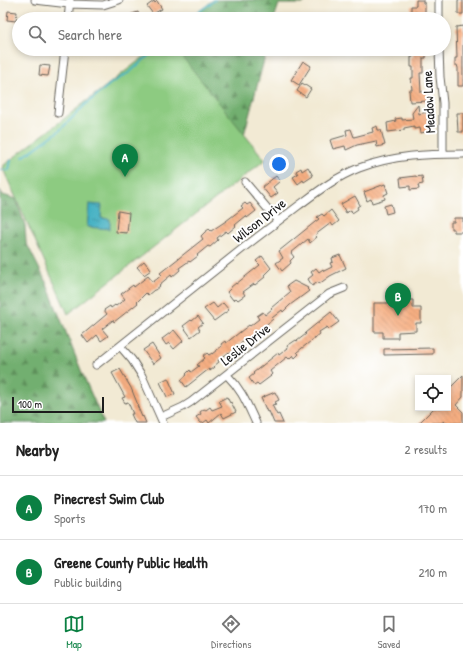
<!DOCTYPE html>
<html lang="en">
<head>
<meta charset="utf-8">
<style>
	body { margin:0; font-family:"Patrick Hand",sans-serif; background:#f6f6f6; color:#222 }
	.controls { position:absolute; right:12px; bottom:12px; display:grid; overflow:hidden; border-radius:0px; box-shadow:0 2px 6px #0003 }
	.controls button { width:36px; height:36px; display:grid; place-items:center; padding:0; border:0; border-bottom:1px solid #e0e0e0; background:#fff; color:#222; font:20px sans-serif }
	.scale { position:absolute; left:12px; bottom:10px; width:92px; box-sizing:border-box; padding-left:4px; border:2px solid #1c1c1c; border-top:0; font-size:11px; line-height:14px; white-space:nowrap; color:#1c1c1c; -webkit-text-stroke:3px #fff; paint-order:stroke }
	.you { position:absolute; left:279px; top:164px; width:14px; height:14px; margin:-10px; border:3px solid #fff; border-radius:50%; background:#1a73e8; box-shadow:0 0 0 6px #1a73e833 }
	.badge { display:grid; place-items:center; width:26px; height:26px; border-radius:50%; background:#0b8043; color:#fff; font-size:13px; font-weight:700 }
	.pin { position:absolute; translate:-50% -33px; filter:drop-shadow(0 1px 2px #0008) }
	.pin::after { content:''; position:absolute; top:21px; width:14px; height:12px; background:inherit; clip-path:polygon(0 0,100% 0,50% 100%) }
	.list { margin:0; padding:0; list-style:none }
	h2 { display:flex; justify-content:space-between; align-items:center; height:52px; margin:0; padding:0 16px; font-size:17px }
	h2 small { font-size:13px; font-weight:400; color:#767676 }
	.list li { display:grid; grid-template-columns:26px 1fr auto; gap:12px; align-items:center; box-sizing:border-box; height:64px; padding:0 16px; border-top:1px solid #e0e0e0 }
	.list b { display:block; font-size:15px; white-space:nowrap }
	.list p { margin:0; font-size:13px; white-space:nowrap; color:#767676 }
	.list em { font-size:13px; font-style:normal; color:#767676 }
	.icon { flex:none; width:22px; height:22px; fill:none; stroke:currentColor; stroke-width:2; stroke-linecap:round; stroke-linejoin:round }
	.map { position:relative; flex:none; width:463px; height:423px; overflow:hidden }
	.search { position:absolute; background:#fff; box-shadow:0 2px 6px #0003; left:12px; right:12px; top:12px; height:44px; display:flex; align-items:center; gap:10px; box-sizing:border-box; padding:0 14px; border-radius:22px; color:#767676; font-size:15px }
	.sheet { height:180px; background:#fff }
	nav { display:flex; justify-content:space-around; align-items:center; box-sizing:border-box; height:56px; border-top:1px solid #e0e0e0; background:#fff; font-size:11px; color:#767676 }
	nav a { display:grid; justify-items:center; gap:2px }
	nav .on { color:#0b8043 }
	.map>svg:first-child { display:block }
	.forest { fill:url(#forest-firs); stroke:#476646 }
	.pitch { fill:#8dcb81; stroke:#54744e }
	.water { fill:url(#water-ripples); stroke:#306670 }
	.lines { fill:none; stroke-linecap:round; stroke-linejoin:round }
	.stream { stroke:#45b1c3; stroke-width:2 }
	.building { fill:url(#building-back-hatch) }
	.street-casing { stroke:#67645c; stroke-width:9 }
	.street { stroke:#fff; stroke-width:7 }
	.labels { text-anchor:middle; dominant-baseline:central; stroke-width:4; stroke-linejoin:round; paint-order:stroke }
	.street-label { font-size:14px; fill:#1c1c1c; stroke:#fff }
</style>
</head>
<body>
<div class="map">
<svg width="463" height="423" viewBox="0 0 463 423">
	<defs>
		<pattern id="forest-firs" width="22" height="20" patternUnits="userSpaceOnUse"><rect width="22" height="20" fill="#72af6f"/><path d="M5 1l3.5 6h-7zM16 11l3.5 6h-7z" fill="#5d8e5a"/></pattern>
		<pattern id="water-ripples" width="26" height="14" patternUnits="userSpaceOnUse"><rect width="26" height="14" fill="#45b1c3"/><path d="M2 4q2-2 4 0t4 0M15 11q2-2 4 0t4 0" fill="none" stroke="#398f9e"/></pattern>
		<pattern id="building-back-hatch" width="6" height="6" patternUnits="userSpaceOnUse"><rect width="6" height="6" fill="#f6ae81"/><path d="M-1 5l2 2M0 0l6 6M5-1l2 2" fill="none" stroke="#d2956f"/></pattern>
	</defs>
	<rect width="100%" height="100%" fill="#fff"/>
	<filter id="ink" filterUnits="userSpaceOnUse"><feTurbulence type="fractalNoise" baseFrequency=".025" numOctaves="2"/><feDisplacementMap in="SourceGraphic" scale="8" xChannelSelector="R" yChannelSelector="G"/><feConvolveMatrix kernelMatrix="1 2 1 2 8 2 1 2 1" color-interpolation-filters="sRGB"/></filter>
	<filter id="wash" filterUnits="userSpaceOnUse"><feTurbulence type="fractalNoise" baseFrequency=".012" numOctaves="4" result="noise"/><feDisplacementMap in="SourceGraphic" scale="16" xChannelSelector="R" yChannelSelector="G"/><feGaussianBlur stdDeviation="0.9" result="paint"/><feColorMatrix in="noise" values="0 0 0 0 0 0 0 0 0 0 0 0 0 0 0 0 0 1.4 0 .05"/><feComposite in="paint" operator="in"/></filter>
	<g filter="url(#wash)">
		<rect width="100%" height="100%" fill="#f2ead4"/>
		<path class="forest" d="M 213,0 L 307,0 L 303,4 L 279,4 L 274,19 L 191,19 Z
			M 157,49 L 267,49 L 234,172 Z
			M 0,190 L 3,195 L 16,199 L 25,225 L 26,242 L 46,282 L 83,375 L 104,423 L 0,423 Z"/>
		<path class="pitch" d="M 154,49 L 176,49 L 265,160 L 68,314 L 3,169 L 4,165 Z"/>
		<path class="water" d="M 89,204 L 102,205 L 101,218 L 110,219 L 110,229 L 87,227 Z"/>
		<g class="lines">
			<path class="stream" d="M 189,19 L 215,0
				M 23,157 L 59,131 L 85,105 L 110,84 L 130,72 L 156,49
				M 0,170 L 9,170 L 11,160"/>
		</g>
		<g id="blocks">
			<path class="building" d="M 416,0 L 423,0 L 423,3 L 425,3 L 425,15 L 416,15 L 416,12 L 411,12 L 411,6 L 416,6 Z
				M 458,0 L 463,0 L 463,14 L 458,14 Z
				M 154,1 L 155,3 L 157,1 L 162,9 L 153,14 L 147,6 Z
				M 8,11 L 17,12 L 16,21 L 7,20 Z
				M 138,12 L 140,19 L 120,19 L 120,18 Z
				M 463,26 L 463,86 L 458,86 L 458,68 L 457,65 L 455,65 L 455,58 L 457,58 L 456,27 Z
				M 413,50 L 426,50 L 426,58 L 423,58 L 423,73 L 420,73 L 421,92 L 428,92 L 428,101 L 410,102 L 409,90 L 412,90 L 411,78 L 413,78 L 413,67 L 411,67 L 411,57 L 413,57 Z
				M 303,61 L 311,66 L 299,85 L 291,80 Z
				M 40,65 L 50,66 L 48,76 L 39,75 Z
				M 302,83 L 311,89 L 306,97 L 297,91 Z
				M 418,105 L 419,114 L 427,112 L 430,131 L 421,133 L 420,128 L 414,129 L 414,126 L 404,128 L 404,130 L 388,132 L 387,123 L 396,121 L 395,119 L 402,118 L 402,120 L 413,119 L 412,113 Z
				M 457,113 L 463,113 L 463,132 L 458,132 Z
				M 377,126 L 378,130 L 381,130 L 385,145 L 377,147 L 376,141 L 357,145 L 346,150 L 345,146 L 333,149 L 330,140 L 347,135 L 346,130 L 351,129 L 354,137 L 373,132 L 372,128 Z
				M 308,167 L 313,176 L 304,182 L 303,180 L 298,184 L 293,177 L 298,174 L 296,171 L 301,168 L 302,171 Z
				M 276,176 L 280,181 L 273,187 L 278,193 L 271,198 L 262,187 Z
				M 416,176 L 416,177 L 422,176 L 423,184 L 418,185 L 419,189 L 410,190 L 410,186 L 401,187 L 400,178 Z
				M 385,184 L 388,193 L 384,195 L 385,199 L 372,203 L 371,199 L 367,201 L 364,192 Z
				M 355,196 L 360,205 L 357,207 L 358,209 L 352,213 L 351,210 L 346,213 L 341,204 Z
				M 245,203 L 247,205 L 250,203 L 256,211 L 247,218 L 246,216 L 235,225 L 236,226 L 228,233 L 226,231 L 217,238 L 218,240 L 210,247 L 208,246 L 197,255 L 198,256 L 190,262 L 189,261 L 179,268 L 180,270 L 172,277 L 171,275 L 159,285 L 160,286 L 155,290 L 154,290 L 148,295 L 146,293 L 137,302 L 138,303 L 114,322 L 113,320 L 102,329 L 108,336 L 101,341 L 97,335 L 88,343 L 82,335 L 107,314 L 104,310 L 110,306 L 111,308 L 115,305 L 116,306 L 125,299 L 121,294 L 133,285 L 134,287 L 148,276 L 153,282 L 162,275 L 160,273 L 203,239 L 201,236 L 205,232 L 209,229 L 211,231 L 226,221 L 243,208 L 241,206 Z
				M 391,204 L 393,212 L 386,214 L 384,206 Z
				M 331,210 L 339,221 L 333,226 L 331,223 L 315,235 L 317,237 L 310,243 L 308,239 L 291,253 L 294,257 L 290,261 L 291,263 L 282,271 L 276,263 L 283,258 L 279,251 L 315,222 L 319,219 L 317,217 L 322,214 L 324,216 Z
				M 118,211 L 129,213 L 127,233 L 116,232 Z
				M 454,218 L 463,218 L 463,232 L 454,232 L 454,229 L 451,229 L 451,222 L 454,222 Z
				M 340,255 L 346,268 L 330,276 L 319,284 L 318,282 L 312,286 L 308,279 L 313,275 L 311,272 L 316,268 L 319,272 L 323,269 L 324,271 L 332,267 L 330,263 L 333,262 L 332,258 Z
				M 262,256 L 271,268 L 264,275 L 265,277 L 255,285 L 254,284 L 243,292 L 245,295 L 238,300 L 236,298 L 233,300 L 227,292 L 231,288 L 231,287 L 236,283 L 236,284 L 260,265 L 256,261 Z
				M 144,261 L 151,270 L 144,275 L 137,267 Z
				M 294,281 L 308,288 L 307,289 L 309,291 L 290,305 L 283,312 L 282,310 L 272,318 L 273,319 L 247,340 L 246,339 L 235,347 L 236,349 L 229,354 L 228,353 L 218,360 L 219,362 L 214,366 L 215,367 L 210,371 L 209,369 L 186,387 L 181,380 L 187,375 L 186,374 L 190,370 L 191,372 L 199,366 L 197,365 L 205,358 L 203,356 L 207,353 L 209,355 L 212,353 L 212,354 L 222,346 L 221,344 L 225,341 L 226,343 L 249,325 L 250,326 L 259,319 L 257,316 L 263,312 L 265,315 L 272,309 L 271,308 L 290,292 L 287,286 Z
				M 397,300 L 413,300 L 413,308 L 421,308 L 421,323 L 416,323 L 416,331 L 398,332 L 398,338 L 383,338 L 383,332 L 374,332 L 374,303 L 397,303 Z
				M 213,303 L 217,308 L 223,303 L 229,310 L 214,321 L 204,309 Z
				M 331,312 L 339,322 L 329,329 L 327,327 L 319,332 L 320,334 L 297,352 L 299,354 L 295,358 L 293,355 L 289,359 L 287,357 L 270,371 L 272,374 L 270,376 L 271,376 L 259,385 L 257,383 L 254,385 L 249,378 L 254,374 L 253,373 L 278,353 L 279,355 L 288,348 L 287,346 L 296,340 L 297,341 L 306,334 L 305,333 Z
				M 198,316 L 203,323 L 198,327 L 200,330 L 191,337 L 183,326 L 191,320 L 192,321 Z
				M 174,330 L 183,341 L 174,349 L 169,343 L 166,345 L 162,339 Z
				M 152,344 L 161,358 L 153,364 L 143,350 Z
				M 433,348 L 433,354 L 384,355 L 384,349 Z
				M 120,369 L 131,388 L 138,405 L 137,405 L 142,417 L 143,416 L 146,423 L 135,423 L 131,414 L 133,414 L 128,402 L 125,403 L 122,398 L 125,397 L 112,373 Z
				M 463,375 L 463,397 L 456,405 L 463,412 L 463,423 L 446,423 L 444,421 L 441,423 L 419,423 L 434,408 L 448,408 L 448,390 Z
				M 168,378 L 175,394 L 167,397 L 160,382 Z
				M 275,392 L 279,400 L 275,402 L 276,404 L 272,405 L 277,415 L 279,414 L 283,423 L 274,423 L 269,411 L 267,412 L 261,398 Z
				M 227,397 L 230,403 L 231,402 L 236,412 L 224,418 L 221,413 L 209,423 L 207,420 L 203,423 L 201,423 L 196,417 L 201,414 L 200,412 L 204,409 L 206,410 L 210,407 L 212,410 L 222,406 L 219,401 Z"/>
		</g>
	</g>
	<g filter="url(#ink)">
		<use href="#blocks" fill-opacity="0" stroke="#67645c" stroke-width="1"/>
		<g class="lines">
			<defs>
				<path id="street" d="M 35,0 L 69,4 L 103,5 L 119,0
					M 439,0 L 439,19
					M 68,19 L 70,0
					M 439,49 L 440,77 L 443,103 L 443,154
					M 58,113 L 65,49
					M 245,182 L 278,221
					M 120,346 L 132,360 L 142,376 L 163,423
					M 96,365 C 146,325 197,285 247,245 C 264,232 281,219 298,206 C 317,192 336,177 359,168 C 394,155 426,154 463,154
					M 227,375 C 242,390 247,404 256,423
					M 161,417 L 183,407 L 191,402 L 329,294 L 344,288"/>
			</defs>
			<use href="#street" class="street-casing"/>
			<use href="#street" class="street"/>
		</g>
	</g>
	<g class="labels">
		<g class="street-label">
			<text transform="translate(428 102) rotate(-93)">Meadow Lane</text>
			<text transform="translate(259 220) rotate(-38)">Wilson Drive</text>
			<text transform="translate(245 344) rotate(-38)">Leslie Drive</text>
		</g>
	</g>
</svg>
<div class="controls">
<button><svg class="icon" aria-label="locate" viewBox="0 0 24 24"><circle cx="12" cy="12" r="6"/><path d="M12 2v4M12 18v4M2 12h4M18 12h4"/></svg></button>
</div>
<div class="scale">100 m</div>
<div class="you"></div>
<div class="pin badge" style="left:125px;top:177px">A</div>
<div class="pin badge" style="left:398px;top:316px">B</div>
<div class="search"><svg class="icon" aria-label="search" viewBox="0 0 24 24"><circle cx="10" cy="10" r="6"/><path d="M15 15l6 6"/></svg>Search here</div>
</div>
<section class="sheet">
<h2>Nearby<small>2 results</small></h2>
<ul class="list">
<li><span class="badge">A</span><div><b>Pinecrest Swim Club</b><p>Sports</p></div><em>170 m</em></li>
<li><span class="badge">B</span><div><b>Greene County Public Health</b><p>Public building</p></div><em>210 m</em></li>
</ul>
</section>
<nav>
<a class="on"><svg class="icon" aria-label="map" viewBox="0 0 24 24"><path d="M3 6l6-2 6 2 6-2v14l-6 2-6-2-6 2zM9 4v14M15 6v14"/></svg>Map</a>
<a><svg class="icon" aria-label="directions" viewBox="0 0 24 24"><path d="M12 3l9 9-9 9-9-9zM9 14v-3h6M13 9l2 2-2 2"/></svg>Directions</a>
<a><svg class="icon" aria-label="saved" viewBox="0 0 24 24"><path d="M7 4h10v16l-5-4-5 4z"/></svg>Saved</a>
</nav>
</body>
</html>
